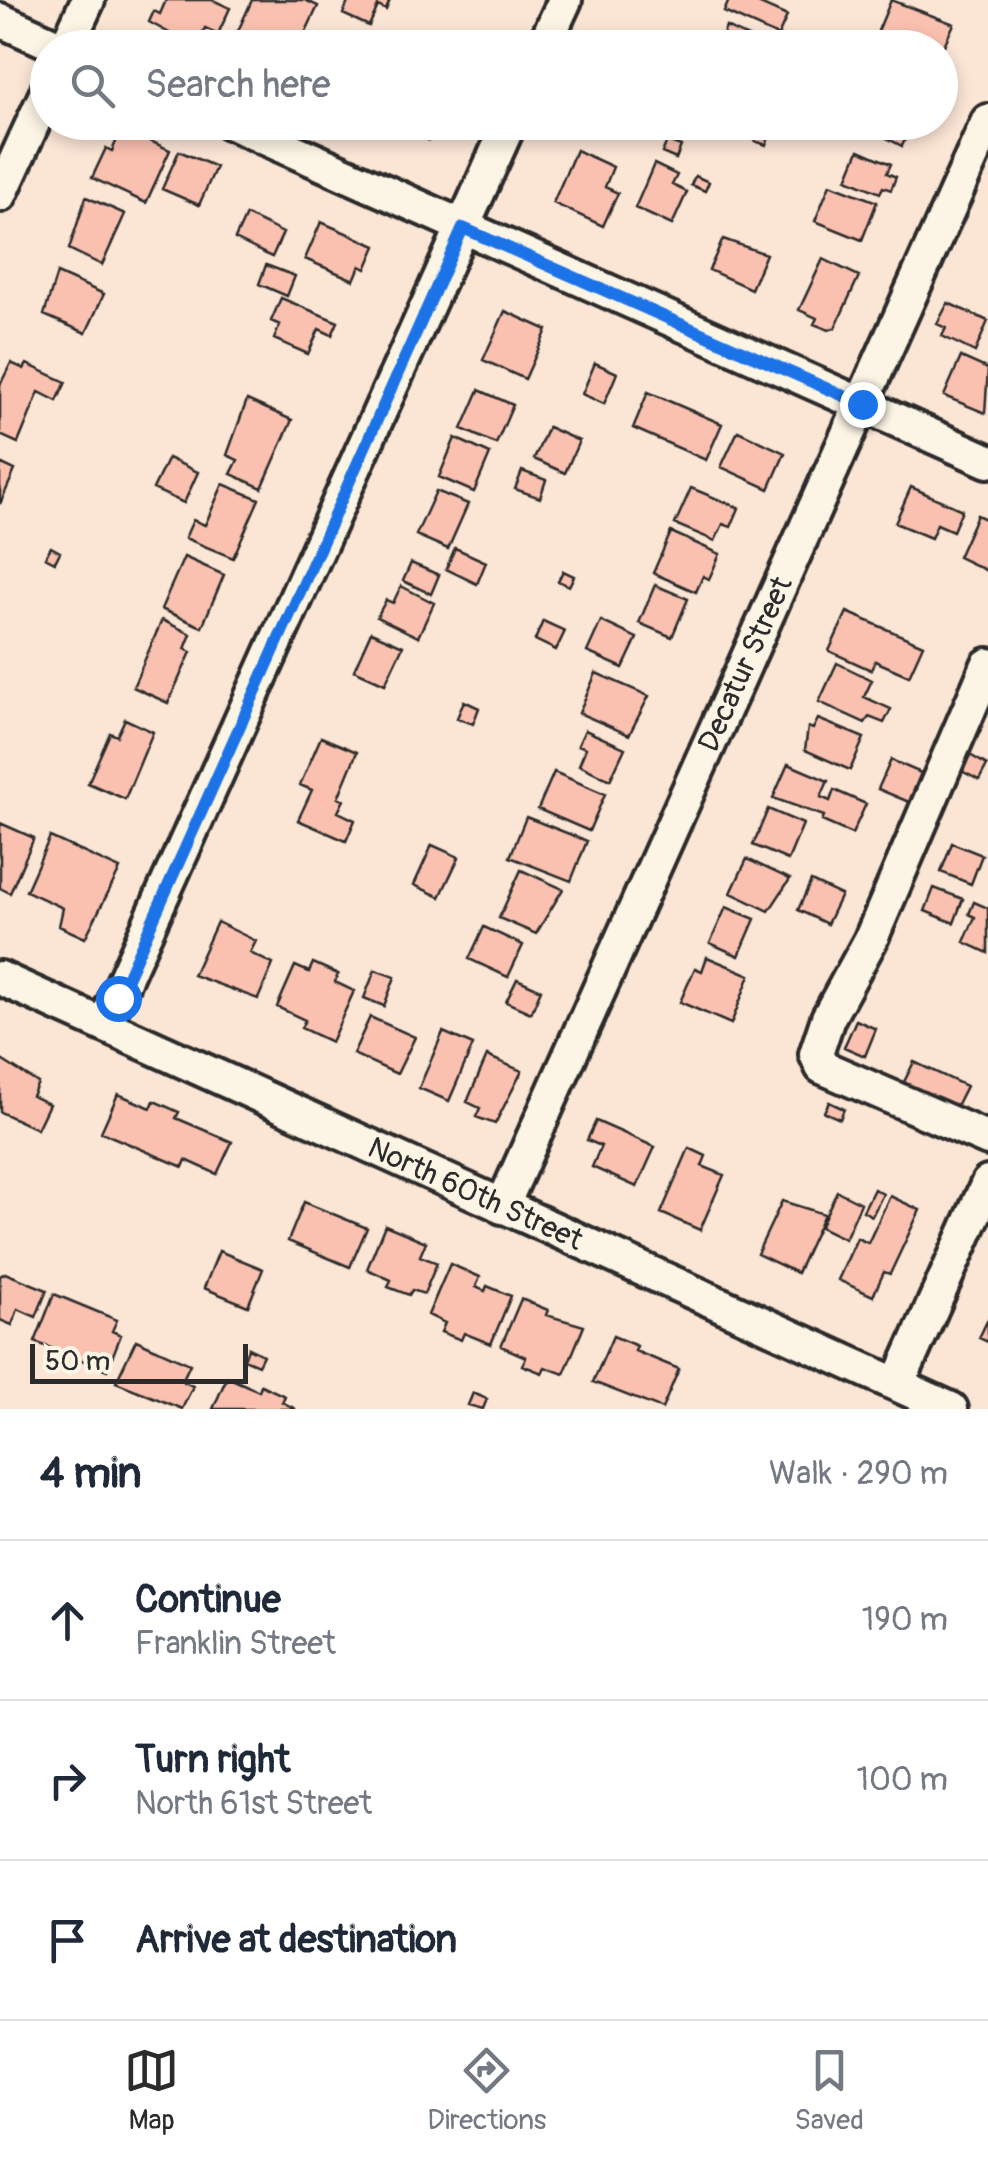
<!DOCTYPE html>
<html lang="en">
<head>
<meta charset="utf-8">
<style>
	body { margin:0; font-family:Pangolin,sans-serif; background:#f6f6f7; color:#1f2937 }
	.scale { position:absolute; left:30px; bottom:25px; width:218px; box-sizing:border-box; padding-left:10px; border:5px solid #2b2b2b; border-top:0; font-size:28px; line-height:35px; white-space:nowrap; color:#2b2b2b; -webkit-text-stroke:8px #fcf5e5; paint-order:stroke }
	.stop { position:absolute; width:30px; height:30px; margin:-22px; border:8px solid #1a73e8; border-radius:50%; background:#fff }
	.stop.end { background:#1a73e8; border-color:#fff; box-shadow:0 2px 10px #0008 }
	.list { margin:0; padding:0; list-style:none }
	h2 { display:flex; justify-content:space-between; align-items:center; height:130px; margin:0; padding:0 40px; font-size:42px }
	h2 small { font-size:32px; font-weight:400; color:#747a83 }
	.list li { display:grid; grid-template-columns:65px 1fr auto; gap:30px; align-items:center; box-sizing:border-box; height:160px; padding:0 40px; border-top:2px solid #e0e1e3 }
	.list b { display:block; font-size:38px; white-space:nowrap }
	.list p { margin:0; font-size:32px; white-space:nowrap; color:#747a83 }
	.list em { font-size:32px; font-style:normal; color:#747a83 }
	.icon { flex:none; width:55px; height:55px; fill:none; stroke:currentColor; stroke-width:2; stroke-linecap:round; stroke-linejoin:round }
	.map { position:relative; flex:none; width:988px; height:1409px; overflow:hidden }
	.search { position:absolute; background:#fff; box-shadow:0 5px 15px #0003; left:30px; right:30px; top:30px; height:110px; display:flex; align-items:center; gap:25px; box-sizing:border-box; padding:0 35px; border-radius:55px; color:#747a83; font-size:38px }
	.sheet { height:610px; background:#fff }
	nav { display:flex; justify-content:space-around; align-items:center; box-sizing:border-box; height:140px; border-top:2px solid #e0e1e3; background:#fff; font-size:28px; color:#747a83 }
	nav a { display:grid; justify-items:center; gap:5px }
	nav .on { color:#2b2b2b }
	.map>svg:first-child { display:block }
	.building { fill:#fac1b0; stroke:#2b2b2b; stroke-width:2.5 }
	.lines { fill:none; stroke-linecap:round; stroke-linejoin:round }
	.minor-casing { stroke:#2b2b2b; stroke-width:40 }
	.minor { stroke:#fcf5e5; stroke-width:32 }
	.route { stroke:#1a73e8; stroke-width:12 }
	.labels { text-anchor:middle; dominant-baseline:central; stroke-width:8; stroke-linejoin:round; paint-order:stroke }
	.street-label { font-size:30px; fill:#2b2b2b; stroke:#fcf5e5 }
</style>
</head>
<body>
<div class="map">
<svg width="988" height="1409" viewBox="0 0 988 1409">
	<rect width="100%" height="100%" fill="#fbe5d5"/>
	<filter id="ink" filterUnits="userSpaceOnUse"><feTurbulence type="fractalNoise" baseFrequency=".01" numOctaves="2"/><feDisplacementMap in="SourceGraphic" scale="20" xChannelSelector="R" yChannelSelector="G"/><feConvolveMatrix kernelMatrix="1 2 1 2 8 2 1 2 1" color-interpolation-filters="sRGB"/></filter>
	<g filter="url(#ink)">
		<path class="building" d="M 166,0 L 213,0 L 230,8 L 218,34 L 205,28 L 200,39 L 189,34 L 186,42 L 149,22 L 154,11 L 160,14 Z
			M 252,0 L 305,0 L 318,6 L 298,48 L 247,48 L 252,37 L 238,31 Z
			M 349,0 L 390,0 L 386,10 L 378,6 L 369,26 L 343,14 Z
			M 729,0 L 751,0 L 787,16 L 778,36 L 724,12 Z
			M 891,0 L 954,24 L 940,54 L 940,48 L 891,48 L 895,39 L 878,31 Z
			M 726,27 L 761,43 L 759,48 L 718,48 Z
			M 442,122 L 439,130 L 433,128 L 428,140 L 388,123 Z
			M 618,122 L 652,122 L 646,135 Z
			M 856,122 L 913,122 L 902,146 Z
			M 122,128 L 170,150 L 146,203 L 92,178 L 106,148 L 112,151 Z
			M 759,131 L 770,135 L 766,145 L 755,141 Z
			M 667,141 L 681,146 L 676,159 L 662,153 Z
			M 576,150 L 613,167 L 605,187 L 618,193 L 603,226 L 553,203 Z
			M 859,150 L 891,164 L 887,173 L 896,177 L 891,190 L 883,187 L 880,193 L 847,179 Z
			M 179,151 L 216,167 L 199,205 L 162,189 Z
			M 654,164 L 677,175 L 672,185 L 687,192 L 672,225 L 635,208 Z
			M 695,176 L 709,182 L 705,191 L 691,185 Z
			M 830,184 L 877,202 L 862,240 L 815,221 Z
			M 86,197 L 125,214 L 102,265 L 69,249 Z
			M 246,215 L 283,233 L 272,257 L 235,239 Z
			M 321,222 L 376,246 L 366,269 L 360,266 L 354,280 L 305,259 Z
			M 723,239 L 766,254 L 751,289 L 709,270 Z
			M 823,259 L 859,276 L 835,328 L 829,330 L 814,324 L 817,318 L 799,310 Z
			M 266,265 L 295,276 L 287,296 L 259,284 Z
			M 57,273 L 104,294 L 86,333 L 44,315 Z
			M 281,298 L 338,322 L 332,335 L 319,329 L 308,354 L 274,339 L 280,325 L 271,321 Z
			M 948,303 L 988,321 L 975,352 L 942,336 L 946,328 L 937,324 Z
			M 505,311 L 547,330 L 525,379 L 483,360 Z
			M 961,357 L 988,369 L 985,413 L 944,396 Z
			M 11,363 L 24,369 L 27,364 L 66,382 L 57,401 L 39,392 L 18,443 L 0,435 L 0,385 Z
			M 595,363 L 617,373 L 604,404 L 582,394 Z
			M 479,390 L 513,405 L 496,444 L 462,429 Z
			M 648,392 L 722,424 L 706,460 L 633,428 Z
			M 247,400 L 292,420 L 262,488 L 231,474 L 238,460 L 227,455 Z
			M 548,427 L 579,441 L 565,473 L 534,459 Z
			M 738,431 L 785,453 L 769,489 L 721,467 Z
			M 455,438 L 490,454 L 474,492 L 439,477 Z
			M 168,458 L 198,472 L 184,503 L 153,489 Z
			M 0,463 L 15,470 L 0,504 Z
			M 522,471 L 546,480 L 540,498 L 515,489 Z
			M 223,484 L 259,499 L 233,558 L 185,538 L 193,520 L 205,525 Z
			M 911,487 L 962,510 L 953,531 L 937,524 L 931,538 L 895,523 Z
			M 691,488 L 739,508 L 731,527 L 723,524 L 715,541 L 675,524 Z
			M 436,491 L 468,504 L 448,549 L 416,535 Z
			M 977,515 L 988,520 L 987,571 L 958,557 Z
			M 671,532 L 720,554 L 709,579 L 703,576 L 696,592 L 653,573 Z
			M 51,547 L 60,552 L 55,562 L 45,557 Z
			M 455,548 L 486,562 L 477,584 L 446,569 Z
			M 184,557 L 224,575 L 202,627 L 161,609 Z
			M 411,563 L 439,575 L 431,594 L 403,581 Z
			M 563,571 L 574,576 L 569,586 L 558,581 Z
			M 655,585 L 688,599 L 672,637 L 639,623 Z
			M 401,586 L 434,603 L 418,637 L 377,617 L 386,600 L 393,603 Z
			M 847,612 L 923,645 L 909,676 L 875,661 L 871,670 L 829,651 Z
			M 162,620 L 191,634 L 185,649 L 191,652 L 168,703 L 133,687 Z
			M 543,621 L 565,631 L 556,650 L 535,640 Z
			M 601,621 L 637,638 L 623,668 L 587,652 Z
			M 371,632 L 403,646 L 385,684 L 354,670 Z
			M 837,663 L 872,680 L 864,697 L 891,709 L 884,723 L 869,717 L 865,723 L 819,702 Z
			M 596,673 L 649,696 L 629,735 L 579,713 Z
			M 464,701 L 479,708 L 473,724 L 457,718 Z
			M 125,719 L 153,732 L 125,799 L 88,783 L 110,733 L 117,736 Z
			M 818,719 L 864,738 L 850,770 L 805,750 L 808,727 L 813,729 Z
			M 585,730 L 625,748 L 610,780 L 579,765 L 586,748 L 578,745 Z
			M 321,737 L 357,752 L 338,798 L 344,800 L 338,812 L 355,820 L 346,841 L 298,820 L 312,790 L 300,785 Z
			M 965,752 L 987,765 L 979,780 L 956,768 Z
			M 891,760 L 921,773 L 909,802 L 878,789 Z
			M 788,764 L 828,781 L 821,797 L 830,801 L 834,790 L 866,804 L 852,834 L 822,821 L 824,816 L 773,798 Z
			M 554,772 L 605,794 L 589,831 L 538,809 Z
			M 768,809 L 803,824 L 788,860 L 753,845 Z
			M 526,817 L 587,841 L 571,881 L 510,857 Z
			M 0,823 L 34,838 L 10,893 L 0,888 Z
			M 50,837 L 120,869 L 85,938 L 59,926 L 63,908 L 26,891 Z
			M 952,843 L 982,855 L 971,884 L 941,872 Z
			M 432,845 L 459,857 L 440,897 L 414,885 Z
			M 747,859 L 790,879 L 769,911 L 731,893 Z
			M 521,870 L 563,889 L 536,934 L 499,918 Z
			M 811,881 L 841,895 L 827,924 L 798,910 Z
			M 934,888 L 963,899 L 954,923 L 925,911 Z
			M 974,902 L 988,908 L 988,953 L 964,942 L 975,917 L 969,914 Z
			M 726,907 L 755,919 L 739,956 L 710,943 Z
			M 217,922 L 256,941 L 250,953 L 273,964 L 258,999 L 193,975 Z
			M 484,927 L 523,945 L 508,977 L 469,959 Z
			M 707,957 L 750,975 L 731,1024 L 680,1002 L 695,968 L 702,971 Z
			M 313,963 L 338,974 L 335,982 L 354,991 L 331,1042 L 301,1028 L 305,1020 L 277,1007 L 295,966 L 309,972 Z
			M 375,970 L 395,977 L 384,1006 L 364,998 Z
			M 517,979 L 541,990 L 531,1013 L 506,1002 Z
			M 370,1017 L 415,1037 L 397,1074 L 353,1054 Z
			M 856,1020 L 876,1029 L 865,1056 L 844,1047 Z
			M 443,1032 L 473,1045 L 449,1101 L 419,1088 Z
			M 487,1056 L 522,1071 L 495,1124 L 476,1117 L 480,1108 L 467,1102 Z
			M 0,1059 L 38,1083 L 32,1096 L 49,1104 L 37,1129 L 0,1112 Z
			M 914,1062 L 966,1086 L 955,1108 L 909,1092 L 911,1086 L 904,1082 Z
			M 118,1094 L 151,1108 L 154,1101 L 179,1112 L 176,1118 L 232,1142 L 217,1174 L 186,1160 L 183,1167 L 101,1132 Z
			M 829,1102 L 844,1109 L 840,1119 L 824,1112 Z
			M 596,1121 L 655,1147 L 637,1187 L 592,1167 L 601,1146 L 587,1140 Z
			M 689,1148 L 706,1156 L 702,1166 L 724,1175 L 700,1230 L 661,1213 Z
			M 874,1189 L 883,1194 L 872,1216 L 863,1211 Z
			M 837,1191 L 861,1203 L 845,1239 L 820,1227 Z
			M 890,1196 L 920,1210 L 890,1274 L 884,1272 L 873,1296 L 838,1280 L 857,1238 L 868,1243 Z
			M 782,1201 L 824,1214 L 797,1273 L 757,1254 Z
			M 304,1202 L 367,1228 L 350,1267 L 288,1241 Z
			M 385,1225 L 426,1242 L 420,1256 L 437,1263 L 424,1294 L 412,1290 L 409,1295 L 388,1287 L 391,1280 L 367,1269 Z
			M 219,1251 L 263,1269 L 248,1306 L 204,1288 Z
			M 450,1264 L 480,1277 L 476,1287 L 485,1291 L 487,1286 L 511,1296 L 491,1344 L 464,1333 L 461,1340 L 441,1332 L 445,1323 L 428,1315 Z
			M 5,1273 L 47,1290 L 36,1317 L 18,1309 L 12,1325 L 0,1320 L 0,1276 Z
			M 54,1294 L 117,1320 L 112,1331 L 121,1335 L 107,1370 L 35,1342 Z
			M 521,1299 L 548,1310 L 546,1315 L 584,1326 L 564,1374 L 545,1367 L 542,1373 L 522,1365 L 526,1357 L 501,1346 Z
			M 988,1319 L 988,1342 L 979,1338 Z
			M 613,1336 L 637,1346 L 635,1351 L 679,1369 L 662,1409 L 593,1382 Z
			M 136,1340 L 190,1364 L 182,1381 L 193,1386 L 182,1409 L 116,1382 Z
			M 248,1348 L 263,1355 L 258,1365 L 244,1359 Z
			M 227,1377 L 259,1391 L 261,1385 L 285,1396 L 282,1402 L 296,1409 L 213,1409 Z
			M 473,1393 L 487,1399 L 483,1409 L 468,1405 Z"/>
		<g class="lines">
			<defs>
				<g id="minor">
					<path d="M 0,20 L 62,48"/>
					<path d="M 66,48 L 88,0"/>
					<path d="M 543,48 L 565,0"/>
					<path d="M 229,122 L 988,461"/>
					<path d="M 0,195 L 48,90"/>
					<path d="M 988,665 L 870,941 L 828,1018 L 816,1054 L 822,1067 L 988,1139"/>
					<path id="s1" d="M 0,978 L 951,1409"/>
					<path d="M 104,1025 L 510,122"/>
					<path id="s2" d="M 502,1207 L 988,121"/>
					<path d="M 898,1384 L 988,1183"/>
				</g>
			</defs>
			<use href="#minor" class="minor-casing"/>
			<use href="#minor" class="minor"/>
		</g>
	</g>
	<g class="lines" filter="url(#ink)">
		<path class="route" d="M 118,998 L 463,228 L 862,404"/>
	</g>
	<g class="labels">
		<g class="street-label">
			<text stroke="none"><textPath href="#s2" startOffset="595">Decatur Street</textPath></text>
			<text stroke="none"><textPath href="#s1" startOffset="522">North 60th Street</textPath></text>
		</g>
	</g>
</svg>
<div class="scale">50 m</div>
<div class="stop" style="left:118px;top:998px"></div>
<div class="stop end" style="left:862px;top:404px"></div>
<div class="search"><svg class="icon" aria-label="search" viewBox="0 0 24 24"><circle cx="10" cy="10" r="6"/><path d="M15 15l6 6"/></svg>Search here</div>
</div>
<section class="sheet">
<h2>4 min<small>Walk · 290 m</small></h2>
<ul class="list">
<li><svg class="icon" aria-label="ahead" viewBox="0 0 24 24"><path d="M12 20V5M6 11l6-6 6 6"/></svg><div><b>Continue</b><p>Franklin Street</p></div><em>190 m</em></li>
<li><svg class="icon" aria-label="right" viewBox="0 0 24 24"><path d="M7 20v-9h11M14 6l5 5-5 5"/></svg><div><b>Turn right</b><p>North 61st Street</p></div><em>100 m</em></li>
<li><svg class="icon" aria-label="arrive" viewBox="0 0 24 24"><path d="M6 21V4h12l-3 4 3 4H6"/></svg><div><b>Arrive at destination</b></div></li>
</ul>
</section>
<nav>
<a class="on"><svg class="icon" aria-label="map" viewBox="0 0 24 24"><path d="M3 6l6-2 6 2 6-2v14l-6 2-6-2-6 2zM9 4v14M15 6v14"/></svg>Map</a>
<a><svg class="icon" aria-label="directions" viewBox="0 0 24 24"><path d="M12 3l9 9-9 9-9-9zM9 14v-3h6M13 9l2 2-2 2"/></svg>Directions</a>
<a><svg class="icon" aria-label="saved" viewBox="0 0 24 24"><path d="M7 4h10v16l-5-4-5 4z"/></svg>Saved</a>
</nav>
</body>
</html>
